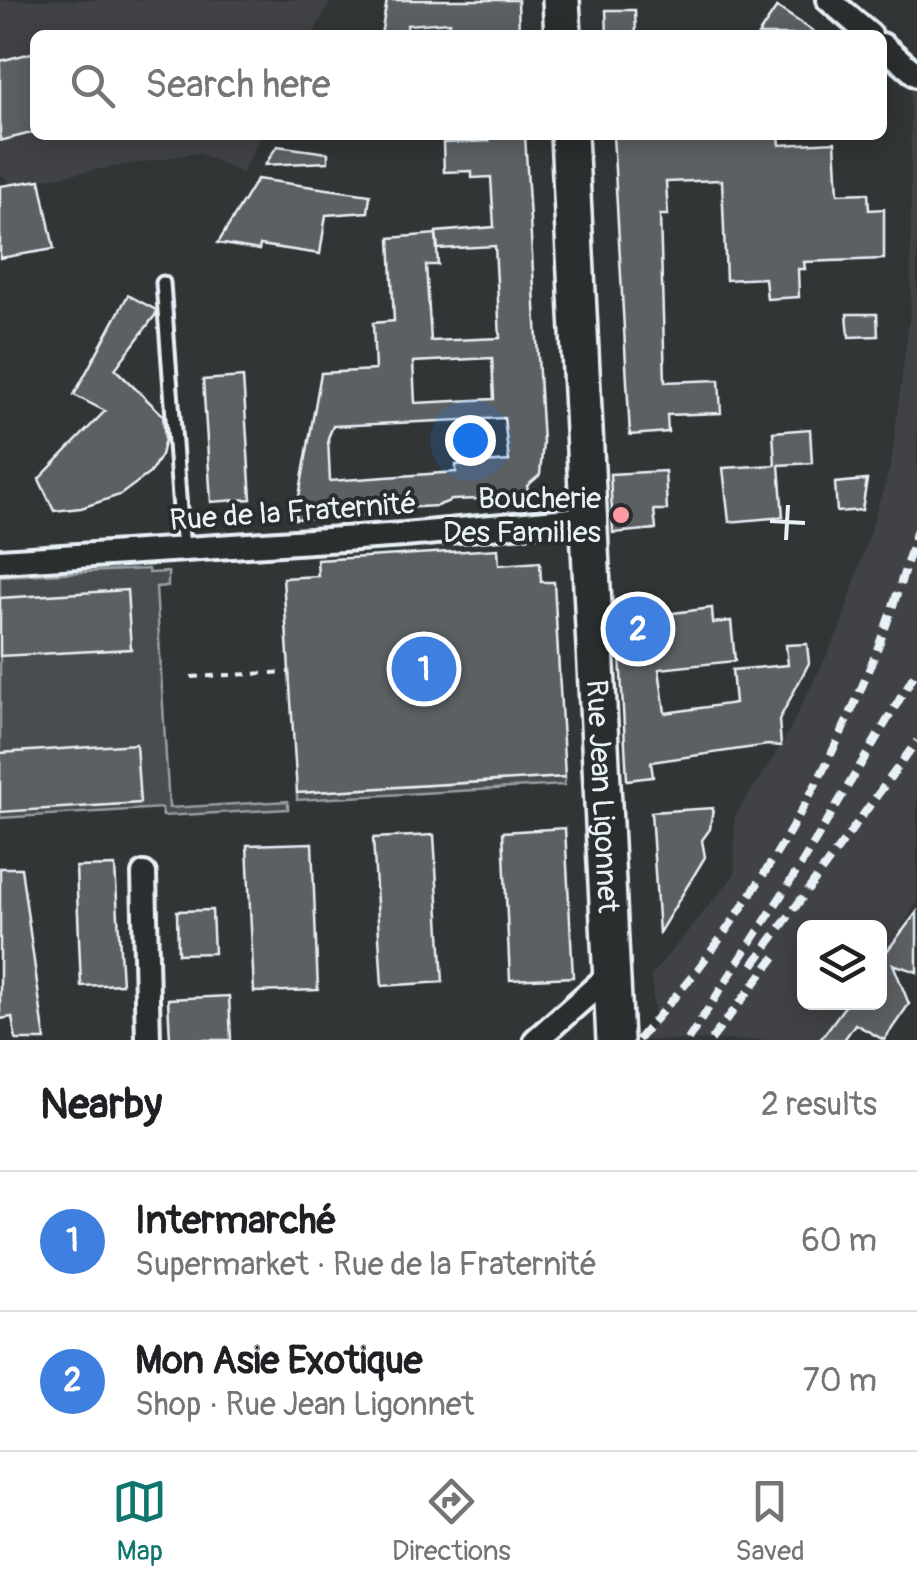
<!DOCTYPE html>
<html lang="en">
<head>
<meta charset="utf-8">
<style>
	body { margin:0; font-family:Pangolin,sans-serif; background:#f6f6f6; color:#202124 }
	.controls { position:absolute; right:30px; bottom:30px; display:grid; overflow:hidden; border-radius:15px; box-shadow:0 5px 25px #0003 }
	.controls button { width:90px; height:90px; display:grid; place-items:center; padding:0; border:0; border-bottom:2px solid #e0e0e0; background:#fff; color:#202124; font:50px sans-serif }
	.you { position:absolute; left:470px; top:440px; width:35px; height:35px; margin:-25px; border:8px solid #fff; border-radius:50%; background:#1a73e8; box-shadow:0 0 0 15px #1a73e833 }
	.badge { display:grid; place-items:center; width:65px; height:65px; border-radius:50%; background:#0f766e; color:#fff; font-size:32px; font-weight:700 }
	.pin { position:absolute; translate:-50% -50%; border:5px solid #fff; box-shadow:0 2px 10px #0006 }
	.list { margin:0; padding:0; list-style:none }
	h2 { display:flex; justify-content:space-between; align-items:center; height:130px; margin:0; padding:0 40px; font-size:42px }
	h2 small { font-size:32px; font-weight:400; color:#757577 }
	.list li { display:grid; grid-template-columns:65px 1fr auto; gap:30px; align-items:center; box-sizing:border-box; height:140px; padding:0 40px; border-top:2px solid #e0e0e0 }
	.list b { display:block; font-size:38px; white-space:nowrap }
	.list p { margin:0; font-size:32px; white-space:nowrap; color:#757577 }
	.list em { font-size:32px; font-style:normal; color:#757577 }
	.icon { flex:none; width:55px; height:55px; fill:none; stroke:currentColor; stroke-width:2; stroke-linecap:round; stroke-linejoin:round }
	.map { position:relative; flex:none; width:917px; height:1040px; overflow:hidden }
	.search { position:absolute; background:#fff; box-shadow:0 5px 25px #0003; left:30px; right:30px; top:30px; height:110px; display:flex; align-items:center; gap:25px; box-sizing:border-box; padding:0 35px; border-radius:15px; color:#757577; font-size:38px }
	.sheet { height:410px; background:#fff }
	nav { display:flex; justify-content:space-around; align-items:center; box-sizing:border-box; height:140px; border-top:2px solid #e0e0e0; background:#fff; font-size:28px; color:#757577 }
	nav a { display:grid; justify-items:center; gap:5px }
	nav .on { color:#0f766e }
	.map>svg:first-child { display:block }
	.built { fill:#3f4244 }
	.green { fill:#494d4f; stroke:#989fa4; stroke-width:2.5 }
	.building { fill:#5c6063; stroke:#e8f1f8; stroke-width:2.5; fill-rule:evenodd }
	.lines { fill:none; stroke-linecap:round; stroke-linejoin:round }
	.service-casing { stroke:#e8f1f8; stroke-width:19 }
	.minor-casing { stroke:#e8f1f8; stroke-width:30 }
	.primary-casing { stroke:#e8f1f8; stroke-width:42 }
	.path { stroke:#e8f1f8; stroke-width:4; stroke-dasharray:8 8; stroke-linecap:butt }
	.service { stroke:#2a2d2e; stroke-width:11 }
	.minor { stroke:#2a2d2e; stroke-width:22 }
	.primary { stroke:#2a2d2e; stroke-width:35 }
	.rail { stroke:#e8f1f8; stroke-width:8; stroke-dasharray:15 8; stroke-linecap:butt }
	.ticks { fill:none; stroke:#e8f1f8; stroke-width:4 }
	.poi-dot { fill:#ff9aa2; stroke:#2a2d2e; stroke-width:4 }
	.labels { text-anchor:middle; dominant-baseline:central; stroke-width:8; stroke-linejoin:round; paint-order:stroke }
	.poi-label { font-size:30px; fill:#e8f1f8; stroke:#2a2d2e; text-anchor:end }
	.street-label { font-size:30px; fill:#e8f1f8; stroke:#2a2d2e }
</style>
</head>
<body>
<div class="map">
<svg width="917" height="1040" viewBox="0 0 917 1040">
	<rect width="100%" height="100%" fill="#323536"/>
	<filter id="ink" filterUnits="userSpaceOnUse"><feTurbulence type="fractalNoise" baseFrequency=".01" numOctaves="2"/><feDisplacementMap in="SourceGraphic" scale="20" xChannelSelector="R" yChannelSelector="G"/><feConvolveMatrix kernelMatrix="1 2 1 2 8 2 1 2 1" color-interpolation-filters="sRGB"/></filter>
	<g filter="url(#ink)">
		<path class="built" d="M 0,0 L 331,0 L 313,35 L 35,35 L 35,135 L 262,135 L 242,173 L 198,153 L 12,184 L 0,173 Z
			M 911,87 L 917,89 L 917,903 L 880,962 L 880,928 L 804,928 L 804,1002 L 849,1003 L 821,1040 L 639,1040 L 655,1023 L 651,976 L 735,874 L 734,817 L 781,746 L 839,631 L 891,464 L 911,304 Z"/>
		<path class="green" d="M 148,569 L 149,573 L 168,572 L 168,586 L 156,587 L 169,808 L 288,801 L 288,809 L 163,816 L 162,808 L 0,818 L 0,576 Z
			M 565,777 L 564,785 L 297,800 L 297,793 Z"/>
		<path class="building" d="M 387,0 L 518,0 L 519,35 L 450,35 L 450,22 L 407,25 L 408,35 L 381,35 Z
			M 777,7 L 819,35 L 758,35 Z
			M 606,10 L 635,10 L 636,35 L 607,35 Z
			M 35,52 L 35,132 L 0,141 L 0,61 Z
			M 489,135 L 525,135 L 543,442 L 540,475 L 527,486 L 528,490 L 505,498 L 452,500 L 437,506 L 401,508 L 401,513 L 295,519 L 321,373 L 375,370 L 373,323 L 394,321 L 390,238 L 436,234 L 438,265 L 426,265 L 431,341 L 500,338 L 495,246 L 438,249 L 436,232 L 494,227 L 491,177 L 472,178 L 472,171 L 444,172 L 443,143 L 489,141 ZM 492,358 L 494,399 L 415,403 L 413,362 ZM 504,418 L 509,461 L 456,465 L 456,472 L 330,481 L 328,438 L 333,426 Z
			M 613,135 L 779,135 L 780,145 L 835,142 L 838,194 L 868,193 L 869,210 L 884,209 L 884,259 L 804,262 L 805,269 L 798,269 L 799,297 L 767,299 L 765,278 L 726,280 L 722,180 L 666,182 L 668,215 L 660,215 L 665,382 L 719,380 L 721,413 L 667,415 L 668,432 L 630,435 Z
			M 277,146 L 328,153 L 328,162 L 265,165 Z
			M 257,179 L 370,195 L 368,212 L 326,215 L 320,254 L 260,245 L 259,250 L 218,243 Z
			M 40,180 L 54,249 L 0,258 L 0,186 Z
			M 128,295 L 156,310 L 156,314 L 115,369 L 163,415 L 165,439 L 161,455 L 150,473 L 120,495 L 81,508 L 54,511 L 39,479 L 105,411 L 74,395 Z
			M 847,314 L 877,314 L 878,336 L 849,337 Z
			M 243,377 L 251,499 L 211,502 L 203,380 Z
			M 810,429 L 812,463 L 779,465 L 783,517 L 729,522 L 723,468 L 775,465 L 773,432 Z
			M 665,471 L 667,510 L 654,510 L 656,529 L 613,533 L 610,474 Z
			M 867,480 L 862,510 L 837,512 L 835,483 Z
			M 498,549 L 499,565 L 540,562 L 541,582 L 554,582 L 565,777 L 297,793 L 283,578 L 318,576 L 317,560 Z
			M 127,590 L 131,649 L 0,656 L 0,598 Z
			M 712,608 L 713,623 L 731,621 L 735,661 L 659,669 L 665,713 L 735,703 L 732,670 L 788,665 L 786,645 L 807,644 L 809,663 L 779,720 L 781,746 L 768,745 L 651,762 L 653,777 L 627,780 L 618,620 Z
			M 136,744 L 140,803 L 0,812 L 0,753 Z
			M 713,808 L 710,829 L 702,840 L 705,857 L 659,933 L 651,812 Z
			M 565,828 L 573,977 L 510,980 L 503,832 Z
			M 434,835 L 443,982 L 382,986 L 373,838 Z
			M 312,843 L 318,990 L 254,992 L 247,845 Z
			M 115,866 L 122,984 L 81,986 L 76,867 Z
			M 0,868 L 21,868 L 45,1040 L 16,1040 L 12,1017 L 0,1019 Z
			M 212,910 L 214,953 L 178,954 L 177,911 Z
			M 917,912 L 917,972 L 893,964 L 909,1004 L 884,1040 L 855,1024 L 844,1040 L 820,1040 L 848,1002 L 880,1002 L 880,934 L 887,951 Z
			M 229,996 L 231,1040 L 170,1040 L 168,999 Z"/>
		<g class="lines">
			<defs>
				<path id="service" d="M 163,283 L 183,550"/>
				<path id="minor" d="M 829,0 L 870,35
					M 882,45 L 917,75
					M 0,561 L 404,535 L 590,518
					M 144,874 L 148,1040
					M 536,1040 L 613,972"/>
				<g id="primary">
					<path d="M 561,0 L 563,35"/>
					<path id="s1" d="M 569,135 L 615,1040"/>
				</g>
			</defs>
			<use href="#service" class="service-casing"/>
			<use href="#minor" class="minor-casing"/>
			<use href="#primary" class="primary-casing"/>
			<path class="path" d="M 191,677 L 289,672"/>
			<use href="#service" class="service"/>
			<use href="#minor" class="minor"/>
			<use href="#primary" class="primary"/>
			<path class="rail" d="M 753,965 L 917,741
				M 638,1040 C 660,1013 685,987 706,958 C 803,828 873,686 917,529
				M 688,1040 L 801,865 L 917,670
				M 711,1040 L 775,957"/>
		</g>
	</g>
	<path class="ticks" d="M 770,521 L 805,523M 786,540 L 788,505"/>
	<circle class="poi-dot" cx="621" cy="515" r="10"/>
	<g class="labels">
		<g class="poi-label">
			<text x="601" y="498">Boucherie<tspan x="601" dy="34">Des Familles</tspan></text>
		</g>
		<g class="street-label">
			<text transform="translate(293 512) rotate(-4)">Rue de la Fraternité</text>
			<text stroke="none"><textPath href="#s1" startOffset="662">Rue Jean Ligonnet</textPath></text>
		</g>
	</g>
</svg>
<div class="controls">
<button><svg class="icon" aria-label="layers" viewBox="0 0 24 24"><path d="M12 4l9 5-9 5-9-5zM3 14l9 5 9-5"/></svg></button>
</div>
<div class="you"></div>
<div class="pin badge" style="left:424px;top:669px;background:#3f7fe0">1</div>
<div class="pin badge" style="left:638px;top:629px;background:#3f7fe0">2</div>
<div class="search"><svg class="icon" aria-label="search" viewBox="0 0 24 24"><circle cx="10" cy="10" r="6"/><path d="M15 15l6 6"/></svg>Search here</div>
</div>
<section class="sheet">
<h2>Nearby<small>2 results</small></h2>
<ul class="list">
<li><span class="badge" style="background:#3f7fe0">1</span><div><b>Intermarché</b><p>Supermarket · Rue de la Fraternité</p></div><em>60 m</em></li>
<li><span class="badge" style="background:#3f7fe0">2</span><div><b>Mon Asie Exotique</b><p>Shop · Rue Jean Ligonnet</p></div><em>70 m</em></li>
</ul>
</section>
<nav>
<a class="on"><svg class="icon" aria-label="map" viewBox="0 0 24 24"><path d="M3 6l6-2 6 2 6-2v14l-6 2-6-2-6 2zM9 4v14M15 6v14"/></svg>Map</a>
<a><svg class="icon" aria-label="directions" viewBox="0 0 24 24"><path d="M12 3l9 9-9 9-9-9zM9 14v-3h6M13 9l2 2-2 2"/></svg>Directions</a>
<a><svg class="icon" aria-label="saved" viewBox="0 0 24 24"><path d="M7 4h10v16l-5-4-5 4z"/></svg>Saved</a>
</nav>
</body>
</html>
